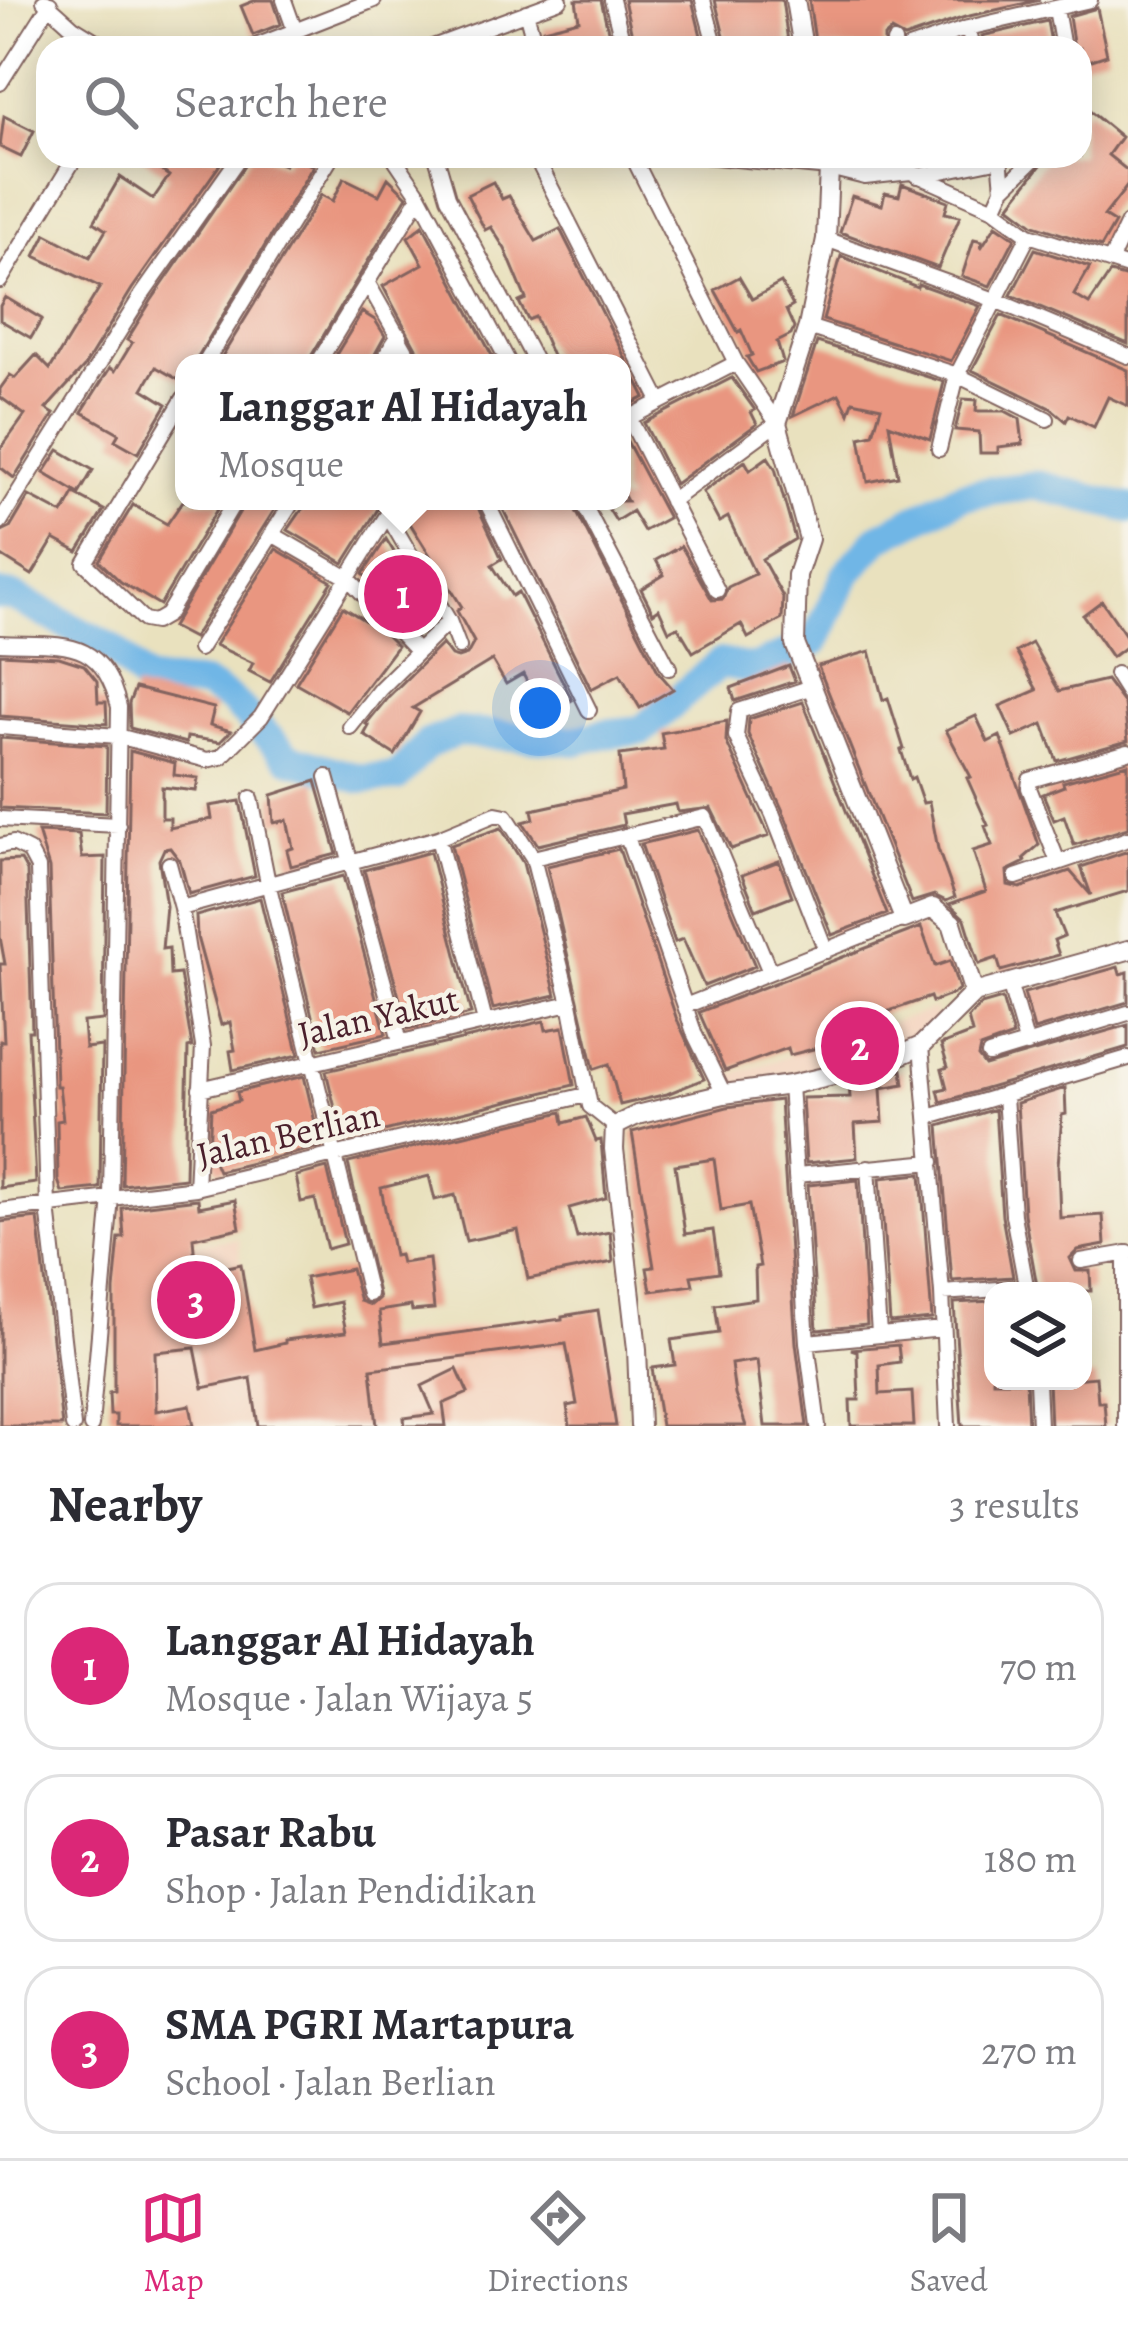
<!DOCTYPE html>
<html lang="en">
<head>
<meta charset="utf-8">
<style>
	body { margin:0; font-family:Alegreya,serif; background:#f2f2f3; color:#2b2b33 }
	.controls { position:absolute; right:36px; bottom:36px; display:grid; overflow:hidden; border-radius:24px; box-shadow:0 6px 30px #0003 }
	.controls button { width:108px; height:108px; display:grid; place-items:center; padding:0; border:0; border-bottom:3px solid #e1e1e2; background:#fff; color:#2b2b33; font:60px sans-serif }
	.you { position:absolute; left:540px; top:708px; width:42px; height:42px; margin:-30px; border:9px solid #fff; border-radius:50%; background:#1a73e8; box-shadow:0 0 0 18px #1a73e833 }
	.badge { display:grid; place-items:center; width:78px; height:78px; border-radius:50%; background:#db2777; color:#fff; font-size:39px; font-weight:700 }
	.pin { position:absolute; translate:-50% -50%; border:6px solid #fff; box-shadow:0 3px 12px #0006 }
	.popup { position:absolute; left:175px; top:354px; width:456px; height:156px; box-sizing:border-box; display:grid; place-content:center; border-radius:24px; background:#fff; filter:drop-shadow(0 3px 9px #0005); font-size:39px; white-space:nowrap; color:#7c7c81 }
	.popup b { font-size:45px; color:#2b2b33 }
	.popup::after { content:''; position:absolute; left:50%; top:100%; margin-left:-24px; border:24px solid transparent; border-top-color:#fff }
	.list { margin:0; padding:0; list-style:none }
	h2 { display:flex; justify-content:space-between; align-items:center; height:156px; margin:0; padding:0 48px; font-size:51px }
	h2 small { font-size:39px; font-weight:400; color:#7c7c81 }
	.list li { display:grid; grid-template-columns:78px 1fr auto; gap:36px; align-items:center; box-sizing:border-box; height:168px; margin:0 24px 24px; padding:0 24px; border:3px solid #e1e1e2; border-radius:36px }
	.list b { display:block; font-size:45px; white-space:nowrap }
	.list p { margin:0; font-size:39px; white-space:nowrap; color:#7c7c81 }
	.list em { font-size:39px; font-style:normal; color:#7c7c81 }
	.icon { flex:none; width:66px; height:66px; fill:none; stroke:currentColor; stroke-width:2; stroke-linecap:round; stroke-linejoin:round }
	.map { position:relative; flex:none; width:1128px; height:1426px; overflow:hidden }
	.search { position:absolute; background:#fff; box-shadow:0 6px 30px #0003; left:36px; right:36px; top:36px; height:132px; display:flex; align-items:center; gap:30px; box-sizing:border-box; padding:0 42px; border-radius:36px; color:#7c7c81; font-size:45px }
	.sheet { height:732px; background:#fff }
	nav { display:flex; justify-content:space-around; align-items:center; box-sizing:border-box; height:168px; border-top:3px solid #e1e1e2; background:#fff; font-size:33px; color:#7c7c81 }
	nav a { display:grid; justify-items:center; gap:6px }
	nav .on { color:#db2777 }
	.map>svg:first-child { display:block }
	.built { fill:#f4d4bf }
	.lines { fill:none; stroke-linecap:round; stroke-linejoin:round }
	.river { stroke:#6fb6e6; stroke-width:30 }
	.building { fill:#e99680 }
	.minor-casing { stroke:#82635e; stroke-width:18 }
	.tertiary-casing { stroke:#82635e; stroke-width:22 }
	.minor { stroke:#fff; stroke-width:14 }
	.tertiary { stroke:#fff; stroke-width:18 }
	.labels { text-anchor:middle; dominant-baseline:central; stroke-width:9; stroke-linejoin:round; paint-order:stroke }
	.street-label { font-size:36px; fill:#4a1f2b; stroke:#f7f3e8 }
</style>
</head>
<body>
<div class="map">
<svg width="1128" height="1426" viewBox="0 0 1128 1426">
	<rect width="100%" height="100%" fill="#f7f3e8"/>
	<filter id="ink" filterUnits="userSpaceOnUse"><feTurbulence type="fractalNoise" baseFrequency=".00833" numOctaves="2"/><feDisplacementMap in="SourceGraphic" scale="24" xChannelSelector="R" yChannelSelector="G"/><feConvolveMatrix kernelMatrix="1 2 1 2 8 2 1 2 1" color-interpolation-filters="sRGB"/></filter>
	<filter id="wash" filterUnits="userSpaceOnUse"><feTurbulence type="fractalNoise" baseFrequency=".004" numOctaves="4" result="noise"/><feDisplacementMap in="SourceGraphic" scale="48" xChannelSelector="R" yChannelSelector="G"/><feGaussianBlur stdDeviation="2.7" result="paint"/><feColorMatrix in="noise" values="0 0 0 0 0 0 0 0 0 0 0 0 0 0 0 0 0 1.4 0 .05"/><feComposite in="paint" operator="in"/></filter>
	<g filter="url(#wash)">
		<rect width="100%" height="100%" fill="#e9e1be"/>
		<path class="built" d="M 934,1009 L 938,1022 L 923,1036 L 877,1056 L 733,1085 L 729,1075 Z
			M 239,1238 L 245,1356 L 602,1309 L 621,1426 L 152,1426 L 150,1249 Z"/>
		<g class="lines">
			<path class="river" d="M 0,595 L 14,597 L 113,649 L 146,683 L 204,685 L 231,700 L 289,758 L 361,779 L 397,777 L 427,744 L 458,732 L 576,741 L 602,734 L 642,730 L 720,663 L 753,669 L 815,642 L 846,575 L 878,538 L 963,495 L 1037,485 L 1128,508"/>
		</g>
		<g id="blocks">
			<path class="building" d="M 256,0 L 273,0 L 281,24 L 253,35 L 241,6 Z
				M 576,0 L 601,0 L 612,48 L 547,48 L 543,29 L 579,20 Z
				M 624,0 L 692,0 L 704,48 L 635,48 Z
				M 715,0 L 782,0 L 789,48 L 727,48 Z
				M 809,0 L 1040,0 L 965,17 L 904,38 L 891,31 L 884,37 L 884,48 L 816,48 Z
				M 1097,8 L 1107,55 L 1080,64 L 1080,48 L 1074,48 L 1069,16 Z
				M 1047,21 L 1052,48 L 984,48 L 982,36 Z
				M 1087,109 L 1121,137 L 1108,155 L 1128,171 L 1128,185 L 1104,216 L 1115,223 L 1101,247 L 1034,225 L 1009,206 L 1048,156 L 1080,156 L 1080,118 Z
				M 4,116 L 34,131 L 21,157 L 0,147 Z
				M 140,156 L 218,156 L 223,160 L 132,289 L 84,367 L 46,409 L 54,414 L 14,478 L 0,467 L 0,450 L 25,415 L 0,397 L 0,389 L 10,375 L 15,378 L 36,355 L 50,369 L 100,287 L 35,256 L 46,234 L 90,257 L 106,230 L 94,222 L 120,177 L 153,199 L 169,176 Z
				M 251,156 L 263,156 L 284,165 L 289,156 L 310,156 L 307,163 L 313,166 L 194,363 L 184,363 L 184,383 L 156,367 L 143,389 L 167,404 L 138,453 L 115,440 L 119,433 L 82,412 L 110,368 L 115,371 L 132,343 L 127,340 L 151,301 Z
				M 344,178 L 379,195 L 388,178 L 407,196 L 307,363 L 218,363 L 321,195 L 333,201 Z
				M 493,182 L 502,199 L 509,196 L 536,241 L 560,229 L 645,397 L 622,409 L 622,363 L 555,363 L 535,317 L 528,320 L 519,302 L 526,299 L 505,249 L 491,227 L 485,230 L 467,195 Z
				M 902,184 L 948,201 L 945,213 L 960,216 L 938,268 L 840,232 L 852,196 L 882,205 L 885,193 L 899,196 Z
				M 423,225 L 496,363 L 424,363 L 393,305 L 383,286 L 423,264 L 408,237 Z
				M 996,225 L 1015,238 L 990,286 L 962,276 L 974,239 L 982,241 L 981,248 Z
				M 1035,249 L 1090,267 L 1074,295 L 1089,304 L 1110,273 L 1128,278 L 1128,344 L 1011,295 Z
				M 841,256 L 917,287 L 918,284 L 980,306 L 951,361 L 823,320 Z
				M 739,277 L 752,299 L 781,283 L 793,306 L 786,310 L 794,328 L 791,335 L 777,342 L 783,362 L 756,372 L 747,357 L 752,355 L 741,330 L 738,332 L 715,290 Z
				M 5,297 L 42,319 L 31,338 L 0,320 L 0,306 Z
				M 362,312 L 375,320 L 385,336 L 370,363 L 331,363 Z
				M 1001,315 L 1128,370 L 1128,406 L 1108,397 L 1094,427 L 1069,415 L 1066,421 L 1052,409 L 972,370 Z
				M 817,342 L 944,382 L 930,439 L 889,424 L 898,476 L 868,482 L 860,437 L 873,434 L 881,407 L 853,401 L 849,413 L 839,394 L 793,416 Z
				M 732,378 L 755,410 L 751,412 L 757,424 L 675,484 L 644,423 Z
				M 963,399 L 977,400 L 976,411 L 1005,411 L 1020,419 L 1023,444 L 998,447 L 998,453 L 980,453 L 979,432 L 955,430 Z
				M 622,432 L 668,518 L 644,531 L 632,511 L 616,521 L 606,505 L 599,509 L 595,501 L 627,501 L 622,492 Z
				M 59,450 L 93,470 L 79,494 L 44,473 Z
				M 768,457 L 775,468 L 795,539 L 762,559 L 783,597 L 782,619 L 748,638 L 741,624 L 693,652 L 678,627 L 669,631 L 659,609 L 653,613 L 641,589 L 664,575 L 656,560 L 681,546 L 712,600 L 723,599 L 728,587 L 755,574 L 728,517 L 719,522 L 703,492 L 745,461 L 750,470 Z
				M 74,494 L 104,510 L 78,552 L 54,539 L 32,575 L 0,555 L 0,533 L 10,528 L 29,496 L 63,514 Z
				M 183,501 L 222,501 L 160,605 L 121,582 L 99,561 L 133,505 L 167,524 Z
				M 246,501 L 280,501 L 193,638 L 172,627 Z
				M 308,501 L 383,501 L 344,563 L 288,530 Z
				M 407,501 L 475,501 L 502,559 L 492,565 L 512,596 L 518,592 L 572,700 L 544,715 L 523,674 L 506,684 L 492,660 L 413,708 L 420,712 L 395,755 L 364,735 L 369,726 L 366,724 L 388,697 L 442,644 L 451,656 L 458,658 L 467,655 L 474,642 L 457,611 L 462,607 L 403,512 Z
				M 499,501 L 571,501 L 659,673 L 673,689 L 640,708 L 620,674 L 591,689 Z
				M 386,539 L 429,609 L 404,621 L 385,594 L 363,574 Z
				M 276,549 L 332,582 L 270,682 L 249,671 L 253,663 L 215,645 Z
				M 1102,601 L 1128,639 L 1128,645 L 1112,657 L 1083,615 Z
				M 343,607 L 383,632 L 397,646 L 347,712 L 296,683 Z
				M 1032,643 L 1059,691 L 1106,680 L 1124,704 L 1128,741 L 1057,761 L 1043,724 L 1014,737 L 1000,706 L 1037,690 L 1016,652 Z
				M 870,651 L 883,700 L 888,698 L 904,749 L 901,750 L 910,779 L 914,777 L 923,803 L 929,802 L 938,849 L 955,897 L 946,901 L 934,895 L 912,902 L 818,666 Z
				M 0,654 L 59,657 L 84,665 L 97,681 L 98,702 L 106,702 L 107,724 L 0,716 Z
				M 789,666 L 795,681 L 735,701 L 731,688 Z
				M 135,688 L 214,708 L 210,725 L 231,731 L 220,742 L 187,737 L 186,743 L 130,728 L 129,703 Z
				M 803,702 L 887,914 L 832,935 L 783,811 L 748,734 L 749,719 Z
				M 976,716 L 988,742 L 1000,736 L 1039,845 L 1024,858 L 1025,862 L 1007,871 L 1008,885 L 1020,888 L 1070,871 L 1091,895 L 1081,867 L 1128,851 L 1128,891 L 1055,913 L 1064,936 L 1054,940 L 1059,955 L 1001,971 L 997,958 L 979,964 L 965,919 L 949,904 L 986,891 L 973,851 L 992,845 L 985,826 L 988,825 L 967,778 L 971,777 L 946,730 Z
				M 727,721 L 726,741 L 769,836 L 731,849 L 711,808 L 678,812 L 676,804 L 622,814 L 624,825 L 538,845 L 523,822 L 534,819 L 532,810 L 623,790 L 620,755 L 664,749 L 661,733 Z
				M 0,738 L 107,746 L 106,813 L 0,808 Z
				M 130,751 L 175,763 L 174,775 L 198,778 L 196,791 L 162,787 L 162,818 L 170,818 L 170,828 L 212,819 L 210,806 L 240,801 L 255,876 L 189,894 L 180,861 L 170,848 L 164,849 L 159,860 L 166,906 L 162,949 L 169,948 L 170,975 L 180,974 L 192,1047 L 188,1048 L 185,1178 L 122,1185 Z
				M 1128,764 L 1128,828 L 1074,845 L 1064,816 L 1054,820 L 1043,794 L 1064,786 L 1063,782 Z
				M 316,781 L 337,854 L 291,866 L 287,850 L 293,848 L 287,820 L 274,823 L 272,795 Z
				M 501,828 L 523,863 L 556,995 L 493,1009 L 451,845 Z
				M 698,830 L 755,966 L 704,986 L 683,939 L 675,942 L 641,844 Z
				M 38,832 L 79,834 L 82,858 L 105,857 L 103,1020 L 83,1022 L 85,1048 L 102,1046 L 100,1188 L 62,1192 L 58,1180 L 57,1121 L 63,1120 L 59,1086 L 56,1086 L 49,868 Z
				M 619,849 L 676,1017 L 704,1079 L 667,1094 L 620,1105 L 609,1064 L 594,1069 L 547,866 Z
				M 430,852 L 471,1014 L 408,1029 L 364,870 Z
				M 21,860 L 27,871 L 32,1031 L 28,1031 L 36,1183 L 0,1188 L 0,1041 L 4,1041 L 0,964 L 5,964 L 0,937 L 0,861 Z
				M 779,861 L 792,896 L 756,910 L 742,875 Z
				M 343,876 L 386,1034 L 320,1049 L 282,892 Z
				M 260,898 L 299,1055 L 233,1070 L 230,1051 L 235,1050 L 230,1022 L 221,1025 L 197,937 L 196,916 Z
				M 921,927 L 935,966 L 950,961 L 959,989 L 953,994 L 932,1002 L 930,997 L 881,1014 L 882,1018 L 817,1048 L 790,1055 L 788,1048 L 725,1071 L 699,1012 Z
				M 1118,967 L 1120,974 L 1128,972 L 1128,1002 L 1034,1030 L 1024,993 Z
				M 1002,999 L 1013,1036 L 980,1048 L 978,1057 L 985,1066 L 1128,1025 L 1128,1047 L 941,1102 L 938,1090 L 947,1088 L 942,1069 L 948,1067 L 941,1045 L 972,1033 L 968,1018 L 981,1005 Z
				M 544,1021 L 546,1030 L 563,1027 L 574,1085 L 343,1141 L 326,1071 Z
				M 902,1070 L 904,1084 L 881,1088 L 883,1122 L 855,1124 L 857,1158 L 806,1163 L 802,1098 L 850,1097 L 849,1085 Z
				M 304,1076 L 321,1147 L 218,1171 L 209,1150 L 211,1109 L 239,1101 L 237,1092 Z
				M 1065,1088 L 1066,1114 L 1062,1115 L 1058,1165 L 1060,1218 L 1103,1215 L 1105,1245 L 1078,1250 L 1070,1258 L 1076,1271 L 1090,1271 L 1091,1291 L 1038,1291 L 1024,1214 L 1017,1103 Z
				M 780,1100 L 796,1343 L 807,1426 L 765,1426 L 757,1360 L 731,1364 L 735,1395 L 746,1426 L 661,1426 L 652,1368 L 675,1365 L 671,1340 L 719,1333 L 715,1305 L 756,1299 L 755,1267 L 760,1266 L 749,1205 L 721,1210 L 714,1159 L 675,1165 L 685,1234 L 713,1230 L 719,1272 L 691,1276 L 693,1285 L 651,1291 L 647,1268 L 654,1267 L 632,1132 L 727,1107 Z
				M 995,1109 L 1002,1216 L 1013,1277 L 952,1281 L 939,1126 Z
				M 562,1112 L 564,1123 L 586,1117 L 596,1141 L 601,1140 L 606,1198 L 569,1208 L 577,1238 L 610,1232 L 613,1262 L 528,1279 L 518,1230 L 466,1241 L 455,1195 L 435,1200 L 429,1176 L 381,1188 L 394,1256 L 399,1255 L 401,1263 L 429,1259 L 434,1309 L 412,1311 L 411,1306 L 379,1311 L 383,1343 L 562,1319 L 562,1316 L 598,1310 L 616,1426 L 570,1426 L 567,1406 L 577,1404 L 566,1344 L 371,1369 L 377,1426 L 258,1426 L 251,1378 L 203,1388 L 195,1348 L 155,1352 L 156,1411 L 190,1405 L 194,1426 L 116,1426 L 116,1415 L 110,1415 L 109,1393 L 114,1392 L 114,1290 L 119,1238 L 124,1238 L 122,1208 L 198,1199 L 199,1207 L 235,1200 L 240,1228 L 193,1238 L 196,1274 L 241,1264 L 255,1350 L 285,1343 L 285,1340 L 346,1332 L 340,1302 L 311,1308 L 305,1278 L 351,1269 L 360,1301 L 371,1305 L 379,1298 L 348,1163 Z
				M 327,1168 L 345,1244 L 327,1249 L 315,1199 L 301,1202 L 296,1176 Z
				M 921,1174 L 932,1319 L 890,1323 L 880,1178 Z
				M 858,1180 L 867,1325 L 817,1330 L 808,1185 Z
				M 38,1218 L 62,1426 L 0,1426 L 0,1222 Z
				M 993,1301 L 993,1381 L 1026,1381 L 1028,1426 L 962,1426 L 954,1303 Z
				M 898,1345 L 900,1362 L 879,1365 L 880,1394 L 912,1392 L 914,1426 L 851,1426 L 850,1400 L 859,1400 L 857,1351 L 851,1349 Z
				M 457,1369 L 468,1393 L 443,1404 L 446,1426 L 405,1426 L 404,1418 L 434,1414 L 422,1386 Z
				M 1096,1377 L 1098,1402 L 1104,1402 L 1106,1426 L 1050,1426 L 1048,1381 Z"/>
		</g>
	</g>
	<g filter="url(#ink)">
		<use href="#blocks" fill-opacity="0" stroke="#82635e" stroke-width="3"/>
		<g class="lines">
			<defs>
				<path id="minor" d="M 284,0 L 295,31
					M 612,0 L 624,48
					M 703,0 L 716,48
					M 44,1 L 73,27 L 107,48
					M 1056,9 L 1063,48
					M 526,12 L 536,48
					M 968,28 L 973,48
					M 894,42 L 895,48
					M 251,48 L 374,0
					M 430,48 L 560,0
					M 909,48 L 968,28 L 1090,0
					M 0,83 L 50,4
					M 393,156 L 420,196 L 509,363
					M 436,156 L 448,197 L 536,363
					M 535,156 L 660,401
					M 639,156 L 637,165 L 736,363 L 777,423 L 671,501
					M 705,156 L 829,168 L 865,177 L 911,172 L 994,209 L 1029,235 L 1128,267
					M 918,176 L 1001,159
					M 1003,189 L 1037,156
					M 994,209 L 1003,189 L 1000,156
					M 826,239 L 995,300 L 1128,356
					M 1111,259 L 1128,223
					M 0,281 L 76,156
					M 367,282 L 413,363
					M 808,327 L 957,375 L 1047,419
					M 205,363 L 332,156
					M 318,363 L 420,196
					M 381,363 L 399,335
					M 184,398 L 85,563 L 144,620 L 155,622 L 167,615 L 235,501
					M 629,418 L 717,590
					M 623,421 L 736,363
					M 939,449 L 957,375 L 1029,235
					M 486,501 L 589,710
					M 582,501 L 669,668
					M 388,516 L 449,621 L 459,647
					M 0,522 L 142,295 L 240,156
					M 272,534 L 348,578 L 416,650
					M 0,643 C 62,646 102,635 119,707 L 111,1197 L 91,1426
					M 199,649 L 293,501
					M 1116,674 L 1128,693
					M 812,687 L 739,711 L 736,736 L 773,815 L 826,951
					M 0,727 L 118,736 L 207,760 L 221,757 L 261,717 L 396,501
					M 350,727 L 380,689 L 449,621
					M 327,777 L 400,1041
					M 251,798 L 268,883 L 369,1294
					M 0,819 L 118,825
					M 627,837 L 695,1035 L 724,1094
					M 438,838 L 485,1022
					M 0,846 L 13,843 L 29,851 L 38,868 L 48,1207 L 73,1426
					M 533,858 L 705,817 L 770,972
					M 1058,862 L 1029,788 L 1030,780 L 1128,752
					M 169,864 L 181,908 L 203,1046 L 196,1188
					M 1016,877 L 1128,839
					M 181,908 L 438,838 L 496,814 L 506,816 L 533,858 L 570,1003 L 590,1106 L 615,1126
					M 1010,986 L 1027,1045
					M 685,1006 L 904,919
					M 921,1046 L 942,1293 L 948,1426
					M 989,1055 L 1128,1013
					M 790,1085 L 807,1342 L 818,1426
					M 200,1089 L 570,1003
					M 1005,1096 L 1013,1215 L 1027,1291
					M 929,1117 L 1128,1058
					M 868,1167 L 879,1334
					M 797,1175 L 932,1162
					M 0,1211 L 196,1188 L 586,1095
					M 1081,1261 L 1128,1253
					M 942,1293 L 1027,1287
					M 807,1342 L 943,1329
					M 1037,1381 L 1039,1426
					M 1125,1426 L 1125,1253"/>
				<path id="tertiary" d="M 795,0 L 803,48
					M 826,156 L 829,168 L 826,239 L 808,327 L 777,423 L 809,539 L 797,575 L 795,644 L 904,919 L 933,908 L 952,923 L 974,993
					M 640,1426 L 637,1349 L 614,1149 L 615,1126 L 637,1115 L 724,1094 L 790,1085 L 880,1064 L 921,1046 L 974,993 L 1128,950"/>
			</defs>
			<use href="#minor" class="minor-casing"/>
			<use href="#tertiary" class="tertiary-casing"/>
			<use href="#minor" class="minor"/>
			<use href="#tertiary" class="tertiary"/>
		</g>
	</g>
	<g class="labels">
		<g class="street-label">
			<text transform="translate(378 1016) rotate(-13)">Jalan Yakut</text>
			<text transform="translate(288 1134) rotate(-13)">Jalan Berlian</text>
		</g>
	</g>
</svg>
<div class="controls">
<button><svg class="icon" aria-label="layers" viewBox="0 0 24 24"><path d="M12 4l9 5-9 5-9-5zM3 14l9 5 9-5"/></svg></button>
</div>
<div class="you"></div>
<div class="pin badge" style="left:403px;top:594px">1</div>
<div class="popup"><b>Langgar Al Hidayah</b>Mosque</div>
<div class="pin badge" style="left:860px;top:1046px">2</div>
<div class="pin badge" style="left:196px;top:1300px">3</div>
<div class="search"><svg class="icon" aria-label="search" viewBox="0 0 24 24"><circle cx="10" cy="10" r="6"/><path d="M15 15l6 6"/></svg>Search here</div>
</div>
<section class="sheet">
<h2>Nearby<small>3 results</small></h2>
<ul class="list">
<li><span class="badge">1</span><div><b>Langgar Al Hidayah</b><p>Mosque · Jalan Wijaya 5</p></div><em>70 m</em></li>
<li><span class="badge">2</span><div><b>Pasar Rabu</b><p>Shop · Jalan Pendidikan</p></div><em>180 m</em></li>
<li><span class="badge">3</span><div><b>SMA PGRI Martapura</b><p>School · Jalan Berlian</p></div><em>270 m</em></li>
</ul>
</section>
<nav>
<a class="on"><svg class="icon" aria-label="map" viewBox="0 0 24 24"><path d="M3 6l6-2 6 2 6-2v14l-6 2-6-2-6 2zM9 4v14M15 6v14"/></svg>Map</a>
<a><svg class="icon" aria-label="directions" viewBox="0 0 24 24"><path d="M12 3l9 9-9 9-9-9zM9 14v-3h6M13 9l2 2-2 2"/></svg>Directions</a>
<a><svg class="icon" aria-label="saved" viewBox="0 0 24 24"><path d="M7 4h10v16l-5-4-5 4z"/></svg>Saved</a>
</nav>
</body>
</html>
